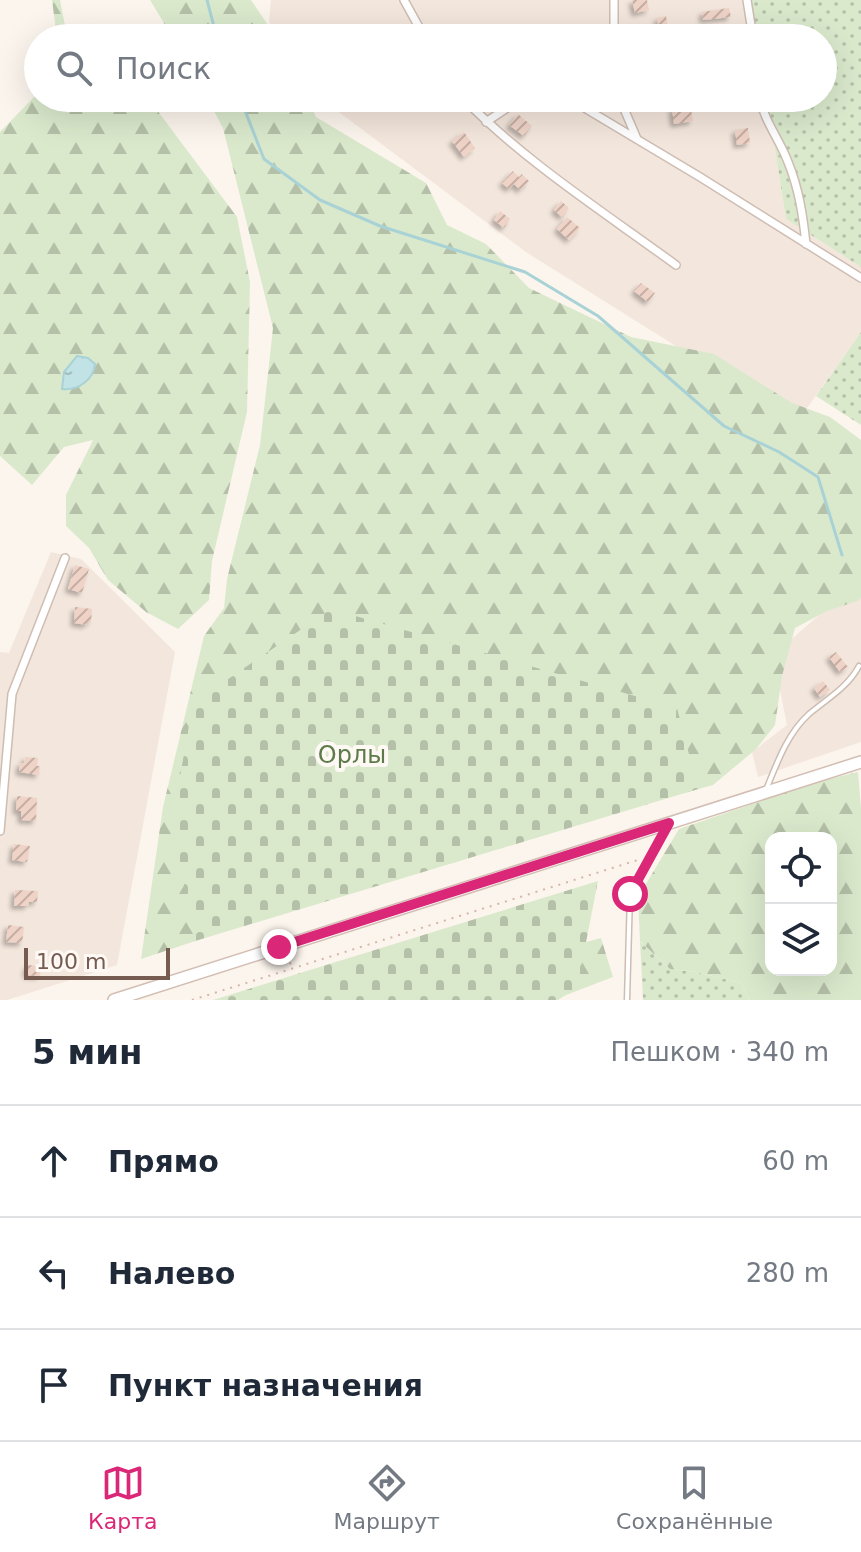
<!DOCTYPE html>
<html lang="ru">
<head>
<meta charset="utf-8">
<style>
	body { margin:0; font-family:"DejaVu Sans",sans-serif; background:#f2f2f3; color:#1f2937 }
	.controls { position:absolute; right:24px; bottom:24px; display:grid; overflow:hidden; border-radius:16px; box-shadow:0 8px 32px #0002 }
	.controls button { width:72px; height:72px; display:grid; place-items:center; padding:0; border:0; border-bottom:2px solid #e0e1e3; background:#fff; color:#1f2937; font:40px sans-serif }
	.scale { position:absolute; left:24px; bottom:20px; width:146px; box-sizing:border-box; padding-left:8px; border:4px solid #765b51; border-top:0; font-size:22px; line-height:28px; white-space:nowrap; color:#765b51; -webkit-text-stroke:6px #fef9f4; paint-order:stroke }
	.stop { position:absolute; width:24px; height:24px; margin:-18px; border:6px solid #db2777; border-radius:50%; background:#fff }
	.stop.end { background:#db2777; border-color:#fff; box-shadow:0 2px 8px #0008 }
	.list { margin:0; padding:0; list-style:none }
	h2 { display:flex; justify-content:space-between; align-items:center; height:104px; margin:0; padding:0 32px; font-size:34px }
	h2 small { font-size:26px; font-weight:400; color:#747a83 }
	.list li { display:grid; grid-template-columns:52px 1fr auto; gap:24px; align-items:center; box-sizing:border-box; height:112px; padding:0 32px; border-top:2px solid #e0e1e3 }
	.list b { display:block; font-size:30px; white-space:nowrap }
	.list em { font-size:26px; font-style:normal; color:#747a83 }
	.icon { flex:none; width:44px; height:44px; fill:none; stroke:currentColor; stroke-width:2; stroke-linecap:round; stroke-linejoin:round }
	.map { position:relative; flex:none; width:861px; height:1000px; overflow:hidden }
	.search { position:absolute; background:#fff; box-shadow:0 8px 32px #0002; left:24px; right:24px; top:24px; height:88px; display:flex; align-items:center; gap:20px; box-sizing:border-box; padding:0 28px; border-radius:44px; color:#747a83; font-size:30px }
	.sheet { height:440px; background:#fff }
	nav { display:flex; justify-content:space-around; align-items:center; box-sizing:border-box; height:112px; border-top:2px solid #e0e1e3; background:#fff; font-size:22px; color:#747a83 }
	nav a { display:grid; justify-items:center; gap:4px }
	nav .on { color:#db2777 }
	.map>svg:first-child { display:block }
	.residential { fill:#f3e6dc }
	.grass { fill:url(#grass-dots) }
	.forest { fill:url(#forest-firs); fill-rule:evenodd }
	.cemetery { fill:url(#cemetery-stones) }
	.water { fill:url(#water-ripples); stroke:#a9d2d6; stroke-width:2 }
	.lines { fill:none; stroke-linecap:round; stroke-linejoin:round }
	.stream { stroke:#a9d2d6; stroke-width:3 }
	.building { fill:url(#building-hatch); filter:url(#shadow) }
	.service-casing { stroke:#cebdb3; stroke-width:7 }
	.minor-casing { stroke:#cebdb3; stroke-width:10 }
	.secondary-casing { stroke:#d3beb3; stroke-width:14 }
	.path { stroke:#d5b6a9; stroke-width:2; stroke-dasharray:2 6; stroke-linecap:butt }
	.service { stroke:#fff; stroke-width:4 }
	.minor { stroke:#fff; stroke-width:7 }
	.secondary { stroke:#fff; stroke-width:11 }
	.route { stroke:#db2777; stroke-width:10 }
	.labels { text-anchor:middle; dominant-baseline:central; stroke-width:8; stroke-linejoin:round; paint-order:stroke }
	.park-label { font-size:24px; fill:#5c7b49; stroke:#fef9f4 }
</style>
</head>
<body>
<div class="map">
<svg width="861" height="1000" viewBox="0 0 861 1000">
	<defs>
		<pattern id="grass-dots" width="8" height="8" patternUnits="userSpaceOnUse" patternTransform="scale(2)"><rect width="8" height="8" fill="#dae9cc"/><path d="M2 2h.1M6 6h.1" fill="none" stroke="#b5c0a8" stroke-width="1.8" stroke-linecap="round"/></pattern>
		<pattern id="forest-firs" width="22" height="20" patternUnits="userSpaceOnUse" patternTransform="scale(2)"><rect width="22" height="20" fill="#dae9cc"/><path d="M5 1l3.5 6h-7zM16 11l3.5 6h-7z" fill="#b5c0a8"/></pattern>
		<pattern id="cemetery-stones" width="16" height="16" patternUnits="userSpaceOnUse" patternTransform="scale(2)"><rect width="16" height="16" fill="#dae9cc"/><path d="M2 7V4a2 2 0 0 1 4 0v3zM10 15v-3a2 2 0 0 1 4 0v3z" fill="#b5c0a8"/></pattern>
		<pattern id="water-ripples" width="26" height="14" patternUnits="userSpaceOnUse" patternTransform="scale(2)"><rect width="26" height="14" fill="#c2e3e5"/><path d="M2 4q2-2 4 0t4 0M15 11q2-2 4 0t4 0" fill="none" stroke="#a2bbbc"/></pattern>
		<pattern id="building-hatch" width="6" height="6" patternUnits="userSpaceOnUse" patternTransform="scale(2)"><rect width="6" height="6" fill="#efd3c7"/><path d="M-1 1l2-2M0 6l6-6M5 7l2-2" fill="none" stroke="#c6aea4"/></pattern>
		<filter id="shadow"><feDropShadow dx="-3.5" dy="3.5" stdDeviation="2" flood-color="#0004"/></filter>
	</defs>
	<rect width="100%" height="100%" fill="#fcf5ed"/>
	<path class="residential" d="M 271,0 L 751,0 L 757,38 L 278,38 L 269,22 Z
		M 320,98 L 767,98 L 786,219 L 861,267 L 861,332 L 797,422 L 526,252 Z
		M 51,552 L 81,559 L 175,652 L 117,965 L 7,1000 L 0,1000 L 0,652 L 9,653 Z
		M 861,579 L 861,742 L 758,777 L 752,752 L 787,725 L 773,655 Z"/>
	<path class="grass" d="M 751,0 L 861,0 L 861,267 L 786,219 L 767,98 L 823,98 L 823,38 L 757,38 Z
		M 861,332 L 861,425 L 816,396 Z
		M 640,941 L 670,969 L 696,972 L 742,983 L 749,1000 L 643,1000 Z"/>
	<path class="forest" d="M 52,0 L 60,0 L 66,31 L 103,25 L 110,38 L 57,38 Z
		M 150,0 L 251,0 L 277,38 L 173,38 Z
		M 38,90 L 38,98 L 148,98 L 237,217 L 250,282 L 247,412 L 212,561 L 209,600 L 178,629 L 146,612 L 108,580 L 89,548 L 66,526 L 66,495 L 93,440 L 64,447 L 32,485 L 0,456 L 0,132 L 36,95 Z
		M 207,98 L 307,98 L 316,117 L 426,183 L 447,225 L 486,244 L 529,288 L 631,337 L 714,354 L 792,403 L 830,417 L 861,440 L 861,598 L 857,601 L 827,611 L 795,628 L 782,676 L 775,725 L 756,749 L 713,785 L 677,795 L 627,798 L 141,959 L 163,807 L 204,636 L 224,608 L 227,579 L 260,445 L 273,328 L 223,128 Z
		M 858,772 L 861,808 L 861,1000 L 749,1000 L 742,983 L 696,972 L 670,969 L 640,941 L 638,897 L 679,829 L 817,782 ZM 771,838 L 831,838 L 831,970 L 771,970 Z
		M 601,938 L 613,977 L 553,1000 L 448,1000 L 520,960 Z"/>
	<path class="cemetery" d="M 331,609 L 677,708 L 698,789 L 195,941 L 172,822 L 193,703 Z
		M 598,881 L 577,988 L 558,1000 L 213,1000 Z"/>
	<path class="water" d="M 77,356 L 88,358 L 95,364 C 94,380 77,391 62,389 L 64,372 Z"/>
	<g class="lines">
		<path class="stream" d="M 207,0 L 217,38
			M 240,98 L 264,159 L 320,200 L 380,226 L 525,272 L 598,316 L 724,426 L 779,452 L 818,477 L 842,555"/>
	</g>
	<path class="building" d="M 632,0 L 647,0 L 649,10 L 635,13 Z
		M 729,8 L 731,17 L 703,20 L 702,12 Z
		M 666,16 L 669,34 L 660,35 L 657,18 Z
		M 679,98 L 689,98 L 693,121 L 674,124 L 672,108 L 680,107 Z
		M 518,114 L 532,126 L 524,136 L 509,125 Z
		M 748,128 L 750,143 L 737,145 L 735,130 Z
		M 464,132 L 475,148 L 464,157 L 452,141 Z
		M 513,171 L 519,177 L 522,174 L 529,181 L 520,190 L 514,184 L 509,189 L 502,183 Z
		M 561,201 L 569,208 L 562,217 L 554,210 Z
		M 500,211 L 510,219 L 504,228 L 494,220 Z
		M 567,217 L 580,228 L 569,240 L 557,229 Z
		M 641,283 L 655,293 L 648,302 L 634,291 Z
		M 75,565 L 89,569 L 82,593 L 68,589 Z
		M 75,607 L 92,609 L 91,622 L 87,622 L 87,625 L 74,623 Z
		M 836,652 L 848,667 L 840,672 L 829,657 Z
		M 823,681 L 830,690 L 820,697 L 814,688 Z
		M 25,757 L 38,758 L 37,766 L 40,766 L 39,775 L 19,772 L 20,763 L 24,763 Z
		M 17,796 L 37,798 L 36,821 L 21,820 L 21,811 L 16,811 Z
		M 14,844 L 30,846 L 27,862 L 12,860 Z
		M 15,890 L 38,891 L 37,902 L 29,902 L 28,906 L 14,906 Z
		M 8,925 L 24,927 L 22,943 L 6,942 Z
		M 27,965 L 41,966 L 40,976 L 26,975 Z"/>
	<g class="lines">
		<defs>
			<path id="service" d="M 766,790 C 777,763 787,734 809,714 C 827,699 848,687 859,666
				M 627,1000 L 630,894 L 666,829"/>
			<path id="minor" d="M 404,0 L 425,38
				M 747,0 L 753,38
				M 614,38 L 614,0
				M 463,98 C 524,161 605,213 676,265
				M 568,98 L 700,177 L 861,278
				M 617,98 L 625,111 L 637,139
				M 760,98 C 764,121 780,140 788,162 C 799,189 803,216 806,244
				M 486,122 L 522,98
				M 0,831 L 12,694 L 65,558"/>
			<path id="secondary" d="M 114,1000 L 861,762"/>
		</defs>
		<use href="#service" class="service-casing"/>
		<use href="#minor" class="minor-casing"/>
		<use href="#secondary" class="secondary-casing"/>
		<path class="path" d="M 285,956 L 293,967
			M 192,1000 L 641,859"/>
		<use href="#service" class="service"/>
		<use href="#minor" class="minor"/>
		<use href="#secondary" class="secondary"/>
	</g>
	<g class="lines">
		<path class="route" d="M 279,947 L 669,823 L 630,894"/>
	</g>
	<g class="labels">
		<g class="park-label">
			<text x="352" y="755">Орлы</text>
		</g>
	</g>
</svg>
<div class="controls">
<button><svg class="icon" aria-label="locate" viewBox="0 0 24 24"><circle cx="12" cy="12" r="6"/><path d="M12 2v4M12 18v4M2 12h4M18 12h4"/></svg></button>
<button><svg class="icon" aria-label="layers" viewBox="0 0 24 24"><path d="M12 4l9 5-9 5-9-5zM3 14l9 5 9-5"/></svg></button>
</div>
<div class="scale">100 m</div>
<div class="stop" style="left:630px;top:894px"></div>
<div class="stop end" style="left:279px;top:947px"></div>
<div class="search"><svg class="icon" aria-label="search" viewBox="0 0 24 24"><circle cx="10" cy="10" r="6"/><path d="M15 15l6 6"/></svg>Поиск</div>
</div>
<section class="sheet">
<h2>5 мин<small>Пешком · 340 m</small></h2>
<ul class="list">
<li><svg class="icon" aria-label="ahead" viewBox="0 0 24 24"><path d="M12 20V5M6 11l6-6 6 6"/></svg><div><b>Прямо</b></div><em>60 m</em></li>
<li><svg class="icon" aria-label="left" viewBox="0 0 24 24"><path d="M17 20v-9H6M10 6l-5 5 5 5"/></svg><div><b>Налево</b></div><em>280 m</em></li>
<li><svg class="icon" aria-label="arrive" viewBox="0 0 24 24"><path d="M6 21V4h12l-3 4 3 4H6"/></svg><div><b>Пункт назначения</b></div></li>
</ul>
</section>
<nav>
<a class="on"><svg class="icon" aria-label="map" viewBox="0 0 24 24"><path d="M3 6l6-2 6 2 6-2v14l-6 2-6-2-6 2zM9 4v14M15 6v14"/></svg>Карта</a>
<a><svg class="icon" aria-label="directions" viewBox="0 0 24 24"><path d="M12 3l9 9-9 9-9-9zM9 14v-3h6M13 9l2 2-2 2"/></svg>Маршрут</a>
<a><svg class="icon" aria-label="saved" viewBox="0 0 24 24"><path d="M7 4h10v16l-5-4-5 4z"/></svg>Сохранённые</a>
</nav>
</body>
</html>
